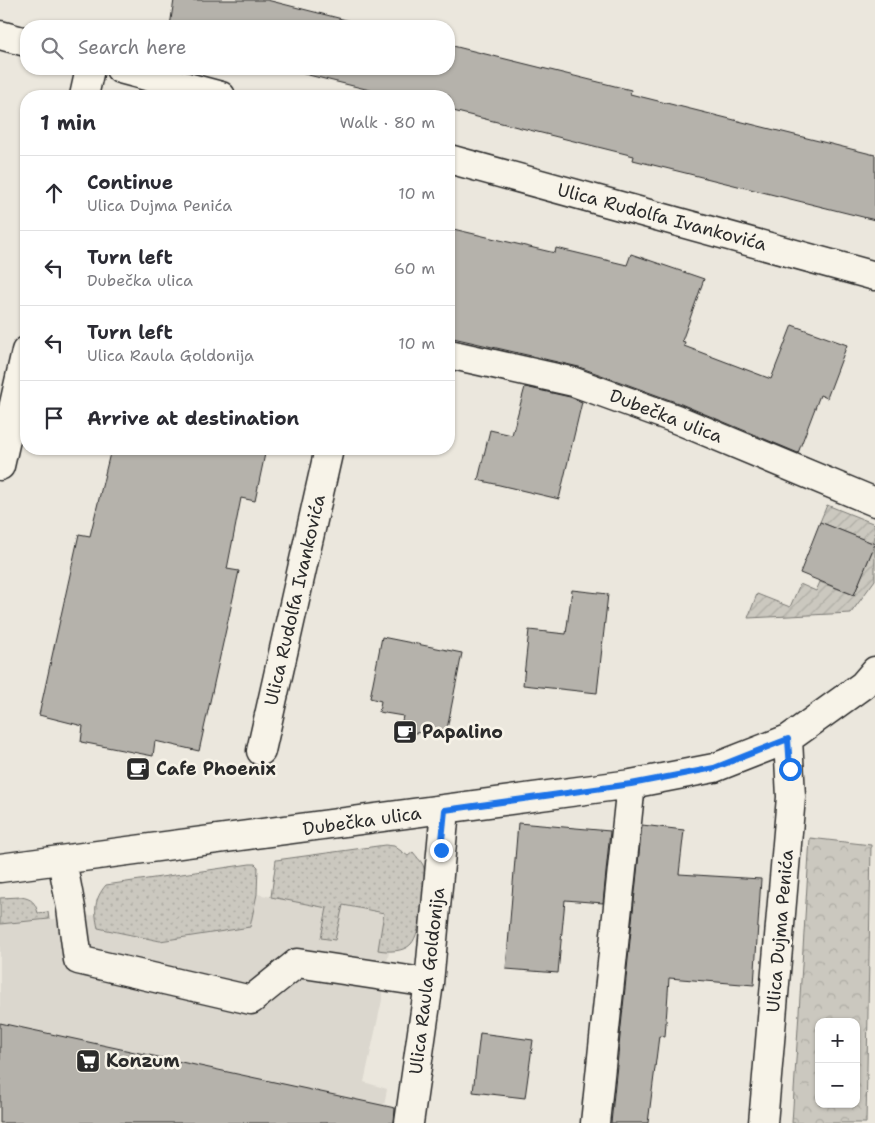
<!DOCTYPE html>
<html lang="en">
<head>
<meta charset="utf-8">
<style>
	body { margin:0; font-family:"Shantell Sans",sans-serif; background:#f7f7f7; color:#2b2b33 }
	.controls { position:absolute; right:15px; bottom:15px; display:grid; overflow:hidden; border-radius:10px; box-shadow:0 1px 4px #0004 }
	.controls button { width:45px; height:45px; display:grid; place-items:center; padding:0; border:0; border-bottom:1px solid #e1e1e2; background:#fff; color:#2b2b33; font:25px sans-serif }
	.stop { position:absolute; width:15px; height:15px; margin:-11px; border:4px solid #1a73e8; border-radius:50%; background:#fff }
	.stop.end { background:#1a73e8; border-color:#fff; box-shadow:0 1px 5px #0008 }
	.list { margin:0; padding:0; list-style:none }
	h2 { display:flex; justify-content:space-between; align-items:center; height:65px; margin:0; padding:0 20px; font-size:21px }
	h2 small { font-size:16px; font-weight:400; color:#7c7c81 }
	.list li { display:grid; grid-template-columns:32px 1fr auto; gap:15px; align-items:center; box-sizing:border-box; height:75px; padding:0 20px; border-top:1px solid #e1e1e2 }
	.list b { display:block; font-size:19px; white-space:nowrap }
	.list p { margin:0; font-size:16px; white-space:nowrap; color:#7c7c81 }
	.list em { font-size:16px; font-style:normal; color:#7c7c81 }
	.icon { flex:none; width:28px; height:28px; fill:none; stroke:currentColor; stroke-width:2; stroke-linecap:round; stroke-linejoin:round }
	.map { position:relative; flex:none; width:875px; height:1123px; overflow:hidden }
	.search { position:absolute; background:#fff; box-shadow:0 1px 4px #0004; left:20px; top:20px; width:435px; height:55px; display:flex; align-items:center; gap:12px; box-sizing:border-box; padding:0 18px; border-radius:20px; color:#7c7c81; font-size:19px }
	.panel { position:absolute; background:#fff; box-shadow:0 1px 4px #0004; left:20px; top:90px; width:435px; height:365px; border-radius:20px }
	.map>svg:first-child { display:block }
	.built { fill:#dbd7ce }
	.grass { fill:url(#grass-dots); stroke:#7b7a75 }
	.forest { fill:url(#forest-crowns); stroke:#7b7a75; fill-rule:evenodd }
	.garden { fill:url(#garden-furrows); stroke:#7b7a75 }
	.building { fill:#b5b2ab; stroke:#2b2b2b }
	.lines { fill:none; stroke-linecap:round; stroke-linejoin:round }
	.minor-casing { stroke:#2b2b2b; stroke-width:31 }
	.minor { stroke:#f7f3e8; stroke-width:28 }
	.route { stroke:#1a73e8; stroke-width:6 }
	.labels { text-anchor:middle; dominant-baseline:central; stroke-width:5; stroke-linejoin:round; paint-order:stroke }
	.street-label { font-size:18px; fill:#2b2b2b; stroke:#f7f3e8 }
	.poi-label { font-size:18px; font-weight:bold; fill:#2b2b2b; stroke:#f7f3e8; text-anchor:start }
</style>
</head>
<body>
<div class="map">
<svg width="875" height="1123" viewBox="0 0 875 1123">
	<defs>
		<pattern id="grass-dots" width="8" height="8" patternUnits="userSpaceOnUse" patternTransform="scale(1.25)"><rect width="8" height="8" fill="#cbc8bf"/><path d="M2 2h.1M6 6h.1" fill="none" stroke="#aeaca4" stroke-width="1.8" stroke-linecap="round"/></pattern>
		<pattern id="forest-crowns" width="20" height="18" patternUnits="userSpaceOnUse" patternTransform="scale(1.25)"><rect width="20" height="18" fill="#cbc8bf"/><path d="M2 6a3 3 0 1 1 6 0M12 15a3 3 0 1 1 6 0" fill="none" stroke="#aeaca4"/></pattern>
		<pattern id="garden-furrows" width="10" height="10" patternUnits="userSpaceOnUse" patternTransform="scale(1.25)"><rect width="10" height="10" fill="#cbc8bf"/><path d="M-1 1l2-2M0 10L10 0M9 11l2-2" fill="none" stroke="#aeaca4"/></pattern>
	</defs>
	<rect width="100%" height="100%" fill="#ebe7dd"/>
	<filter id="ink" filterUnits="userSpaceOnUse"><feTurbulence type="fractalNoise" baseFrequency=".02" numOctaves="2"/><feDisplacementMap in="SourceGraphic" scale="10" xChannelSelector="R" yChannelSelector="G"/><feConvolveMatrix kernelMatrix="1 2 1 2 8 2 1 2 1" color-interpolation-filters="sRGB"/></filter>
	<g filter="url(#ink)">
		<path class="built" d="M 257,894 L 327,908 L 321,938 L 335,940 L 342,905 L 385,914 L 378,950 L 389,952 L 382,988 L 382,1000 L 364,1082 L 387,1089 L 381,1123 L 0,1123 L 0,924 L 95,915 L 98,928 L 160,941 L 250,927 Z"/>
		<path class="grass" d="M 385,845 L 394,846 L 408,856 L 413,852 C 416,856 421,861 423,865 C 429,879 421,934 411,944 C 404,952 388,952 378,950 L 384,913 L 343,905 L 335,940 L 321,938 L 327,908 L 271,897 L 276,860 Z
			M 250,864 L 255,864 L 258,867 L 257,894 L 250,927 L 160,941 L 98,928 C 94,911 94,899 106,885 Z
			M 21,897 C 32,899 35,902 38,913 L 48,912 L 49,919 L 0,924 L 0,898 Z"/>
		<path class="forest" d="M 810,838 L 871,845 L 866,1123 L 792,1123 ZM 819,1022 L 856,1022 L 856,1104 L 819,1104 Z"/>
		<path class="garden" d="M 827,505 L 875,524 L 875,580 L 851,613 L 748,618 L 757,594 L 790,607 L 800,584 L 816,591 L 820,582 L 854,595 L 875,544 L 820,522 Z"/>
		<path class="building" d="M 174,0 L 267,0 L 370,26 L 170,26 Z
			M 449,45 L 631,90 L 630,94 L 875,155 L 875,220 L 633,160 L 634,156 L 449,110 L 449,96 L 394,96 L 284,69 L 449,69 Z
			M 449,228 L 555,253 L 556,248 L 627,265 L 631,254 L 704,279 L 682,341 L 685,342 L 684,346 L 771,379 L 792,325 L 847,345 L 827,398 L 820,395 L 798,453 L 681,404 L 579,367 L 449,337 Z
			M 525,387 L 570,397 L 582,402 L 559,499 L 478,480 L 490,430 L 512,435 Z
			M 111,449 L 266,449 L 255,501 L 241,498 L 227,569 L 239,571 L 199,751 L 155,741 L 153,756 L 81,742 L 83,726 L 39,715 L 79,534 L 90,536 Z
			M 820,522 L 875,544 L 854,595 L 800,573 Z
			M 572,590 L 608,594 L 597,693 L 523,685 L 529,630 L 566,634 Z
			M 382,637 L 462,653 L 447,729 L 399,735 L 403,716 L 379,712 L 381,701 L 370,698 Z
			M 518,823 L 610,831 L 603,903 L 565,900 L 558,973 L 506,969 Z
			M 642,825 L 684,830 L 679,874 L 761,879 L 754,985 L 669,978 L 665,1037 L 659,1036 L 648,1123 L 611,1123 Z
			M 0,1023 L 395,1108 L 394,1123 L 0,1123 Z
			M 480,1033 L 533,1040 L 525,1098 L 473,1092 Z"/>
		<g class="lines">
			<defs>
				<path id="minor" d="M 0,35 L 26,42
					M 120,69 L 221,96
					M 84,96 L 90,69
					M 449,159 L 875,276
					M 449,354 L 574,382 L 676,419 L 875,502
					M 0,466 L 26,351
					M 261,751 L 329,449
					M 62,860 L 71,908 L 78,960 L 251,1000 L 297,963 L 429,983
					M 0,868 L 631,784 L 714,768 L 788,739 L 863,685 L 875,671
					M 409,1123 L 429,983 L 445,810
					M 595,1123 L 631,784
					M 763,1123 L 791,797 L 788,739"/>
			</defs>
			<use href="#minor" class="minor-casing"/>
			<use href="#minor" class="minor"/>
		</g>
	</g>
	<g class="lines" filter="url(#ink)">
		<path class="route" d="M 441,850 L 445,810 L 631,784 L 714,768 L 788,739 L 790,769"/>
	</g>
	<defs>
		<symbol id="cafe-square" viewBox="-11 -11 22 22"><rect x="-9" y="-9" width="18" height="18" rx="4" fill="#2b2b2b" stroke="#f7f3e8"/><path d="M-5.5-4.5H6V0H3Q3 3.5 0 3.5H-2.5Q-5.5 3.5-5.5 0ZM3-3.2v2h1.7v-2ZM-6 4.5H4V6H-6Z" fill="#fff"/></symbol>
		<symbol id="supermarket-square" viewBox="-11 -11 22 22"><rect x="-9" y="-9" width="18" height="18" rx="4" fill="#2b2b2b" stroke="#f7f3e8"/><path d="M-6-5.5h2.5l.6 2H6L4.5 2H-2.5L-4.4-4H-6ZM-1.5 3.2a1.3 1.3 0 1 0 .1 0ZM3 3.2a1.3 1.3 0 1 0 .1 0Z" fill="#fff"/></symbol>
	</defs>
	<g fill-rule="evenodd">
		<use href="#cafe-square" x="391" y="718" width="28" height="28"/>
		<use href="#cafe-square" x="124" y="755" width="28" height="28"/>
		<use href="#supermarket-square" x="74" y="1047" width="28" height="28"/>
	</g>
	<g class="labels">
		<g class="street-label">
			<text transform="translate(662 217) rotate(15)">Ulica Rudolfa Ivankovića</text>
			<text transform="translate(666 416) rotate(21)">Dubečka ulica</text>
			<text transform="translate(295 600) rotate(-77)">Ulica Rudolfa Ivankovića</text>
			<text transform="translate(362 821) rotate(-8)">Dubečka ulica</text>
			<text transform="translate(780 931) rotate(-85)">Ulica Dujma Penića</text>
			<text transform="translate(427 981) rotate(-83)">Ulica Raula Goldonija</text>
		</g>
		<g class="poi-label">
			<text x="422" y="732">Papalino</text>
			<text x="156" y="769">Cafe Phoenix</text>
			<text x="106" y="1061">Konzum</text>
		</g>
	</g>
</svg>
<div class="controls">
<button>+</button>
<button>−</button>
</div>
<div class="stop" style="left:790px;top:769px"></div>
<div class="stop end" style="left:441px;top:850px"></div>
<div class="search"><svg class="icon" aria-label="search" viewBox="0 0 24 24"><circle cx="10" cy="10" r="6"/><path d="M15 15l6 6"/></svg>Search here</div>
<section class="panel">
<h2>1 min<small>Walk · 80 m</small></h2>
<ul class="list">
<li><svg class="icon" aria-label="ahead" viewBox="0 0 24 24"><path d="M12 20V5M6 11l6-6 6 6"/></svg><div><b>Continue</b><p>Ulica Dujma Penića</p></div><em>10 m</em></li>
<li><svg class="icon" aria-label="left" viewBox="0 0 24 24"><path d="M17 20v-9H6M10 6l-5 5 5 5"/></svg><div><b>Turn left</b><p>Dubečka ulica</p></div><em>60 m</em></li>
<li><svg class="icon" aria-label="left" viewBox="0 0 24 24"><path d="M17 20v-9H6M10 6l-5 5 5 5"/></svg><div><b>Turn left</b><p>Ulica Raula Goldonija</p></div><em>10 m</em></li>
<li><svg class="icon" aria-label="arrive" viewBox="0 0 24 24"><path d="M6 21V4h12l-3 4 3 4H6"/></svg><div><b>Arrive at destination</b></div></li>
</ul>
</section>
</div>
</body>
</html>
